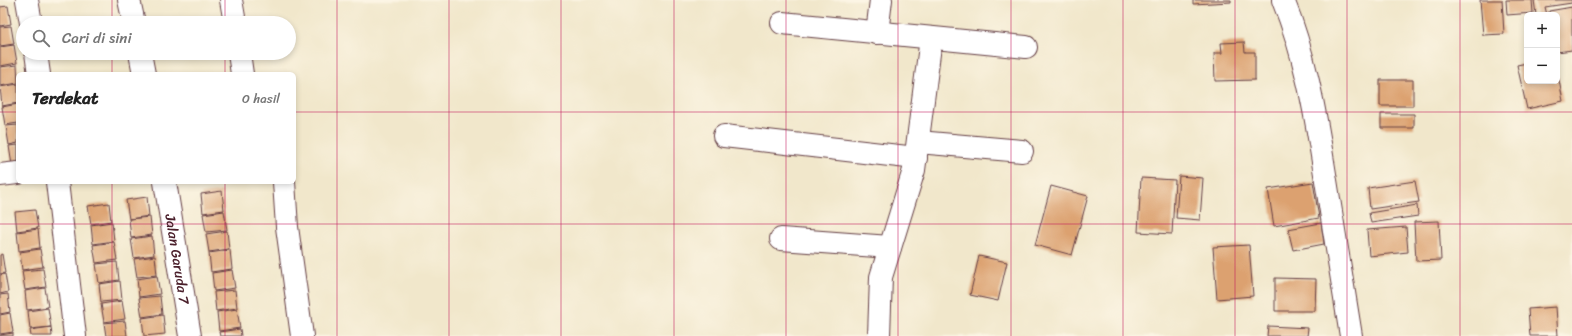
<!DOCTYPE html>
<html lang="id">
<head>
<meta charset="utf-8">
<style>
	body { margin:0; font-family:Sriracha,sans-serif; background:#f6f6f6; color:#222 }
	.controls { position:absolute; right:12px; top:12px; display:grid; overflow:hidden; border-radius:6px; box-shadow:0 2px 6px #0003 }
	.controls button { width:36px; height:36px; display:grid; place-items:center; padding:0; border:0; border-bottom:1px solid #e0e0e0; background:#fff; color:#222; font:20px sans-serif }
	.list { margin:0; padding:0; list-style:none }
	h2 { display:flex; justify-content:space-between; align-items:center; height:52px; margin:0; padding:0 16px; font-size:17px }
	h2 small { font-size:13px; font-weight:400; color:#767676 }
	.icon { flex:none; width:22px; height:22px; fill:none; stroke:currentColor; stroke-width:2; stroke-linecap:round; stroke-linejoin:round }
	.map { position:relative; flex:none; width:1572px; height:336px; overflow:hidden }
	.search { position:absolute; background:#fff; box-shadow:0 2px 6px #0003; left:16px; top:16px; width:280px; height:44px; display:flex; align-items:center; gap:10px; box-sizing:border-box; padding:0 14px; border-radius:22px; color:#767676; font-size:15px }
	.panel { position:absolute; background:#fff; box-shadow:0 2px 6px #0003; left:16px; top:72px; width:280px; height:112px; border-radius:6px }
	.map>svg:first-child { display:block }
	.building { fill:#dca16f }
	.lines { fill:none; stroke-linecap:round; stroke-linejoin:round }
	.minor-casing { stroke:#633d43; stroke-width:24 }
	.minor { stroke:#fff; stroke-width:22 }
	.grid { fill:none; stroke:#c2185b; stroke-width:1; stroke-opacity:0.55 }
	.labels { text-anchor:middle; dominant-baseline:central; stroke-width:3; stroke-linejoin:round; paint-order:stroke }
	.street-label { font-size:14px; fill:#4a1f2b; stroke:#fcf5e5 }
</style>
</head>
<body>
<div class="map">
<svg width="1572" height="336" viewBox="0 0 1572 336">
	<rect width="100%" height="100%" fill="#fcf5e5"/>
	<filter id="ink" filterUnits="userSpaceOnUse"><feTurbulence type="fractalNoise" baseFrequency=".025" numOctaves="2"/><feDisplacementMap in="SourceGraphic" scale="8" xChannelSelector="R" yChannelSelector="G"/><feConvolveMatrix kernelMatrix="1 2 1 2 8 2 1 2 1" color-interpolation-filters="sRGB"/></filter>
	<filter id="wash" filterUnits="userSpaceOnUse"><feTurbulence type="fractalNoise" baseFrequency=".012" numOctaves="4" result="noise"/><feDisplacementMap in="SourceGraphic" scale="16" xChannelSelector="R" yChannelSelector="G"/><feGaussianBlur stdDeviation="0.9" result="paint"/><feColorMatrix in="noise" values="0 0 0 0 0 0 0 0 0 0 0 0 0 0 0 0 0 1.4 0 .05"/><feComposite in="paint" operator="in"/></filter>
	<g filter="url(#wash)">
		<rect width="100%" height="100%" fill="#f1e7cb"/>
		<g id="blocks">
			<path class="building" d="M 1193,0 L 1231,0 L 1231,2 L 1193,4 Z
				M 1480,0 L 1502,0 L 1504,34 L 1483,35 Z
				M 1506,0 L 1532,0 L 1533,13 L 1507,15 Z
				M 1534,0 L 1572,0 L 1572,3 L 1545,7 L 1547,15 L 1536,15 Z
				M 8,6 L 11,24 L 0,26 L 0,7 Z
				M 1572,7 L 1572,50 L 1557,52 L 1557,15 L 1549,15 L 1549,11 Z
				M 11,26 L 14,44 L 0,46 L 0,27 Z
				M 1244,42 L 1245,52 L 1255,52 L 1255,80 L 1215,81 L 1214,53 L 1222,53 L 1221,43 Z
				M 14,45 L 17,63 L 0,66 L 0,47 Z
				M 1527,63 L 1527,81 L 1557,81 L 1558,75 L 1563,101 L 1527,109 L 1517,65 Z
				M 17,65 L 18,83 L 0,86 L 0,67 Z
				M 1380,80 L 1413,80 L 1413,106 L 1380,106 Z
				M 18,84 L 18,103 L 2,106 L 0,87 Z
				M 18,104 L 18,123 L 5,125 L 2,107 Z
				M 1381,114 L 1414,114 L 1414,128 L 1381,128 Z
				M 18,125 L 18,143 L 9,145 L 6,126 Z
				M 18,145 L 18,164 L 12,165 L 9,146 Z
				M 1179,176 L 1203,178 L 1200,220 L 1176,218 Z
				M 1141,178 L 1175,180 L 1172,234 L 1138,232 Z
				M 1415,181 L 1419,202 L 1370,209 L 1368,188 Z
				M 1313,182 L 1319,218 L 1274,226 L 1268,189 Z
				M 1051,186 L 1088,196 L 1072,255 L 1035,245 Z
				M 222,191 L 224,210 L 203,213 L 201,194 Z
				M 147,197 L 149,216 L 129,219 L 126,200 Z
				M 109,203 L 111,221 L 91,224 L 88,206 Z
				M 1417,205 L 1418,216 L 1371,223 L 1369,213 Z
				M 35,210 L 38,228 L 17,231 L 15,212 Z
				M 224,211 L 227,230 L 206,232 L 203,214 Z
				M 150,217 L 152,235 L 131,238 L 129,219 Z
				M 1439,221 L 1441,260 L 1416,261 L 1414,222 Z
				M 112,222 L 114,241 L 93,244 L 91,225 Z
				M 1321,223 L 1324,244 L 1293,250 L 1288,229 Z
				M 1406,227 L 1408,252 L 1369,256 L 1367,230 Z
				M 38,229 L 40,248 L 19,251 L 17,232 Z
				M 227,231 L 229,249 L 209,252 L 206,234 Z
				M 152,236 L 154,255 L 134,258 L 131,239 Z
				M 114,242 L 117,260 L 96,263 L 93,245 Z
				M 1249,245 L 1253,296 L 1217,299 L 1213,247 Z
				M 40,249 L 43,267 L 22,270 L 20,252 Z
				M 230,250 L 232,269 L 211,272 L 209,253 Z
				M 2,254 L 5,273 L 0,274 L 0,255 Z
				M 155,256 L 157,275 L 137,277 L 134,259 Z
				M 979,256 L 1007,262 L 998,301 L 970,295 Z
				M 117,262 L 119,280 L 99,283 L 96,264 Z
				M 43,269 L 46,287 L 25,290 L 22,271 Z
				M 232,270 L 235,288 L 214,291 L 212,273 Z
				M 5,274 L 8,292 L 0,294 L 0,275 Z
				M 157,276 L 160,294 L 139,297 L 137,279 Z
				M 1275,278 L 1316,279 L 1315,311 L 1275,311 Z
				M 120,281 L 122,300 L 101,302 L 99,284 Z
				M 45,288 L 48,307 L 27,310 L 25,291 Z
				M 235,290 L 237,308 L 216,311 L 214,292 Z
				M 8,294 L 10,312 L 0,314 L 0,295 Z
				M 160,296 L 162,314 L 142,317 L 139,298 Z
				M 122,301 L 125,319 L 104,322 L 101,304 Z
				M 1556,307 L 1558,336 L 1530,336 L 1528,309 Z
				M 48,308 L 51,327 L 30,329 L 28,311 Z
				M 237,309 L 240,328 L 219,331 L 217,312 Z
				M 10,313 L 13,332 L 0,334 L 0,315 Z
				M 163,315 L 165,334 L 144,336 L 142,318 Z
				M 125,321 L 127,336 L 106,336 L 104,323 Z
				M 1268,326 L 1308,328 L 1307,336 L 1267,336 Z
				M 51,327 L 52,336 L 31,336 L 30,330 Z
				M 240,329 L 241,336 L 220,336 L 219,332 Z
				M 13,333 L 13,336 L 0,336 L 0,335 Z"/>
		</g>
	</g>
	<g filter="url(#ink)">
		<use href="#blocks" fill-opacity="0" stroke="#633d43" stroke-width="1"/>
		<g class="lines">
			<defs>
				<g id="minor">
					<path d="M 27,0 L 31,23"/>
					<path d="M 129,0 L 134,23"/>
					<path d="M 231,0 L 235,23"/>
					<path d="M 1283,0 C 1305,54 1315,111 1324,168 C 1333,224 1342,280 1351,336"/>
					<path d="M 782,23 L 1026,47"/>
					<path d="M 877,33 L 881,0"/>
					<path d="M 36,53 L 39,74"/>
					<path d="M 140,53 L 144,74"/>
					<path d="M 239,53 L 242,74"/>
					<path d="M 724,136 L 916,158"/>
					<path d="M 918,142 L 1022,151"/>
					<path d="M 0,175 L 18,173"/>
					<path d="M 57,182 L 75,336"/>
					<path id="s1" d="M 165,182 L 190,336"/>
					<path d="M 284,182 L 287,227 L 302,336"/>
					<path d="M 781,239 L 890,247"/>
					<path d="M 879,336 L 881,277 L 914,170 L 931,38"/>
				</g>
			</defs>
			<use href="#minor" class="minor-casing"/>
			<use href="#minor" class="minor"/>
		</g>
	</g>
	<path class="grid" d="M 112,0 L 112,23M 225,0 L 225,23M 337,0 L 337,336M 449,0 L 449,336M 561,0 L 561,336M 674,0 L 674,336M 786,0 L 786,336M 898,0 L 898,336M 1011,0 L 1011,336M 1123,0 L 1123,336M 1235,0 L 1235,336M 1347,0 L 1347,336M 1460,0 L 1460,336M 112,53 L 112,74M 225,53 L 225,74M 0,112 L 18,112M 294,112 L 1572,112M 112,182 L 112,336M 225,182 L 225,336M 0,224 L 1572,224"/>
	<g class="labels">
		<g class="street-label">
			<text stroke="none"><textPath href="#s1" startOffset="78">Jalan Garuda 7</textPath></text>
		</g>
	</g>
</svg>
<div class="controls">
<button>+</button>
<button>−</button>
</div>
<div class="search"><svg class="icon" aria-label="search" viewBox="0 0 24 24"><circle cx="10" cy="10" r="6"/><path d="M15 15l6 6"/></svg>Cari di sini</div>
<section class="panel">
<h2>Terdekat<small>0 hasil</small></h2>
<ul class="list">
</ul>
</section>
</div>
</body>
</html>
